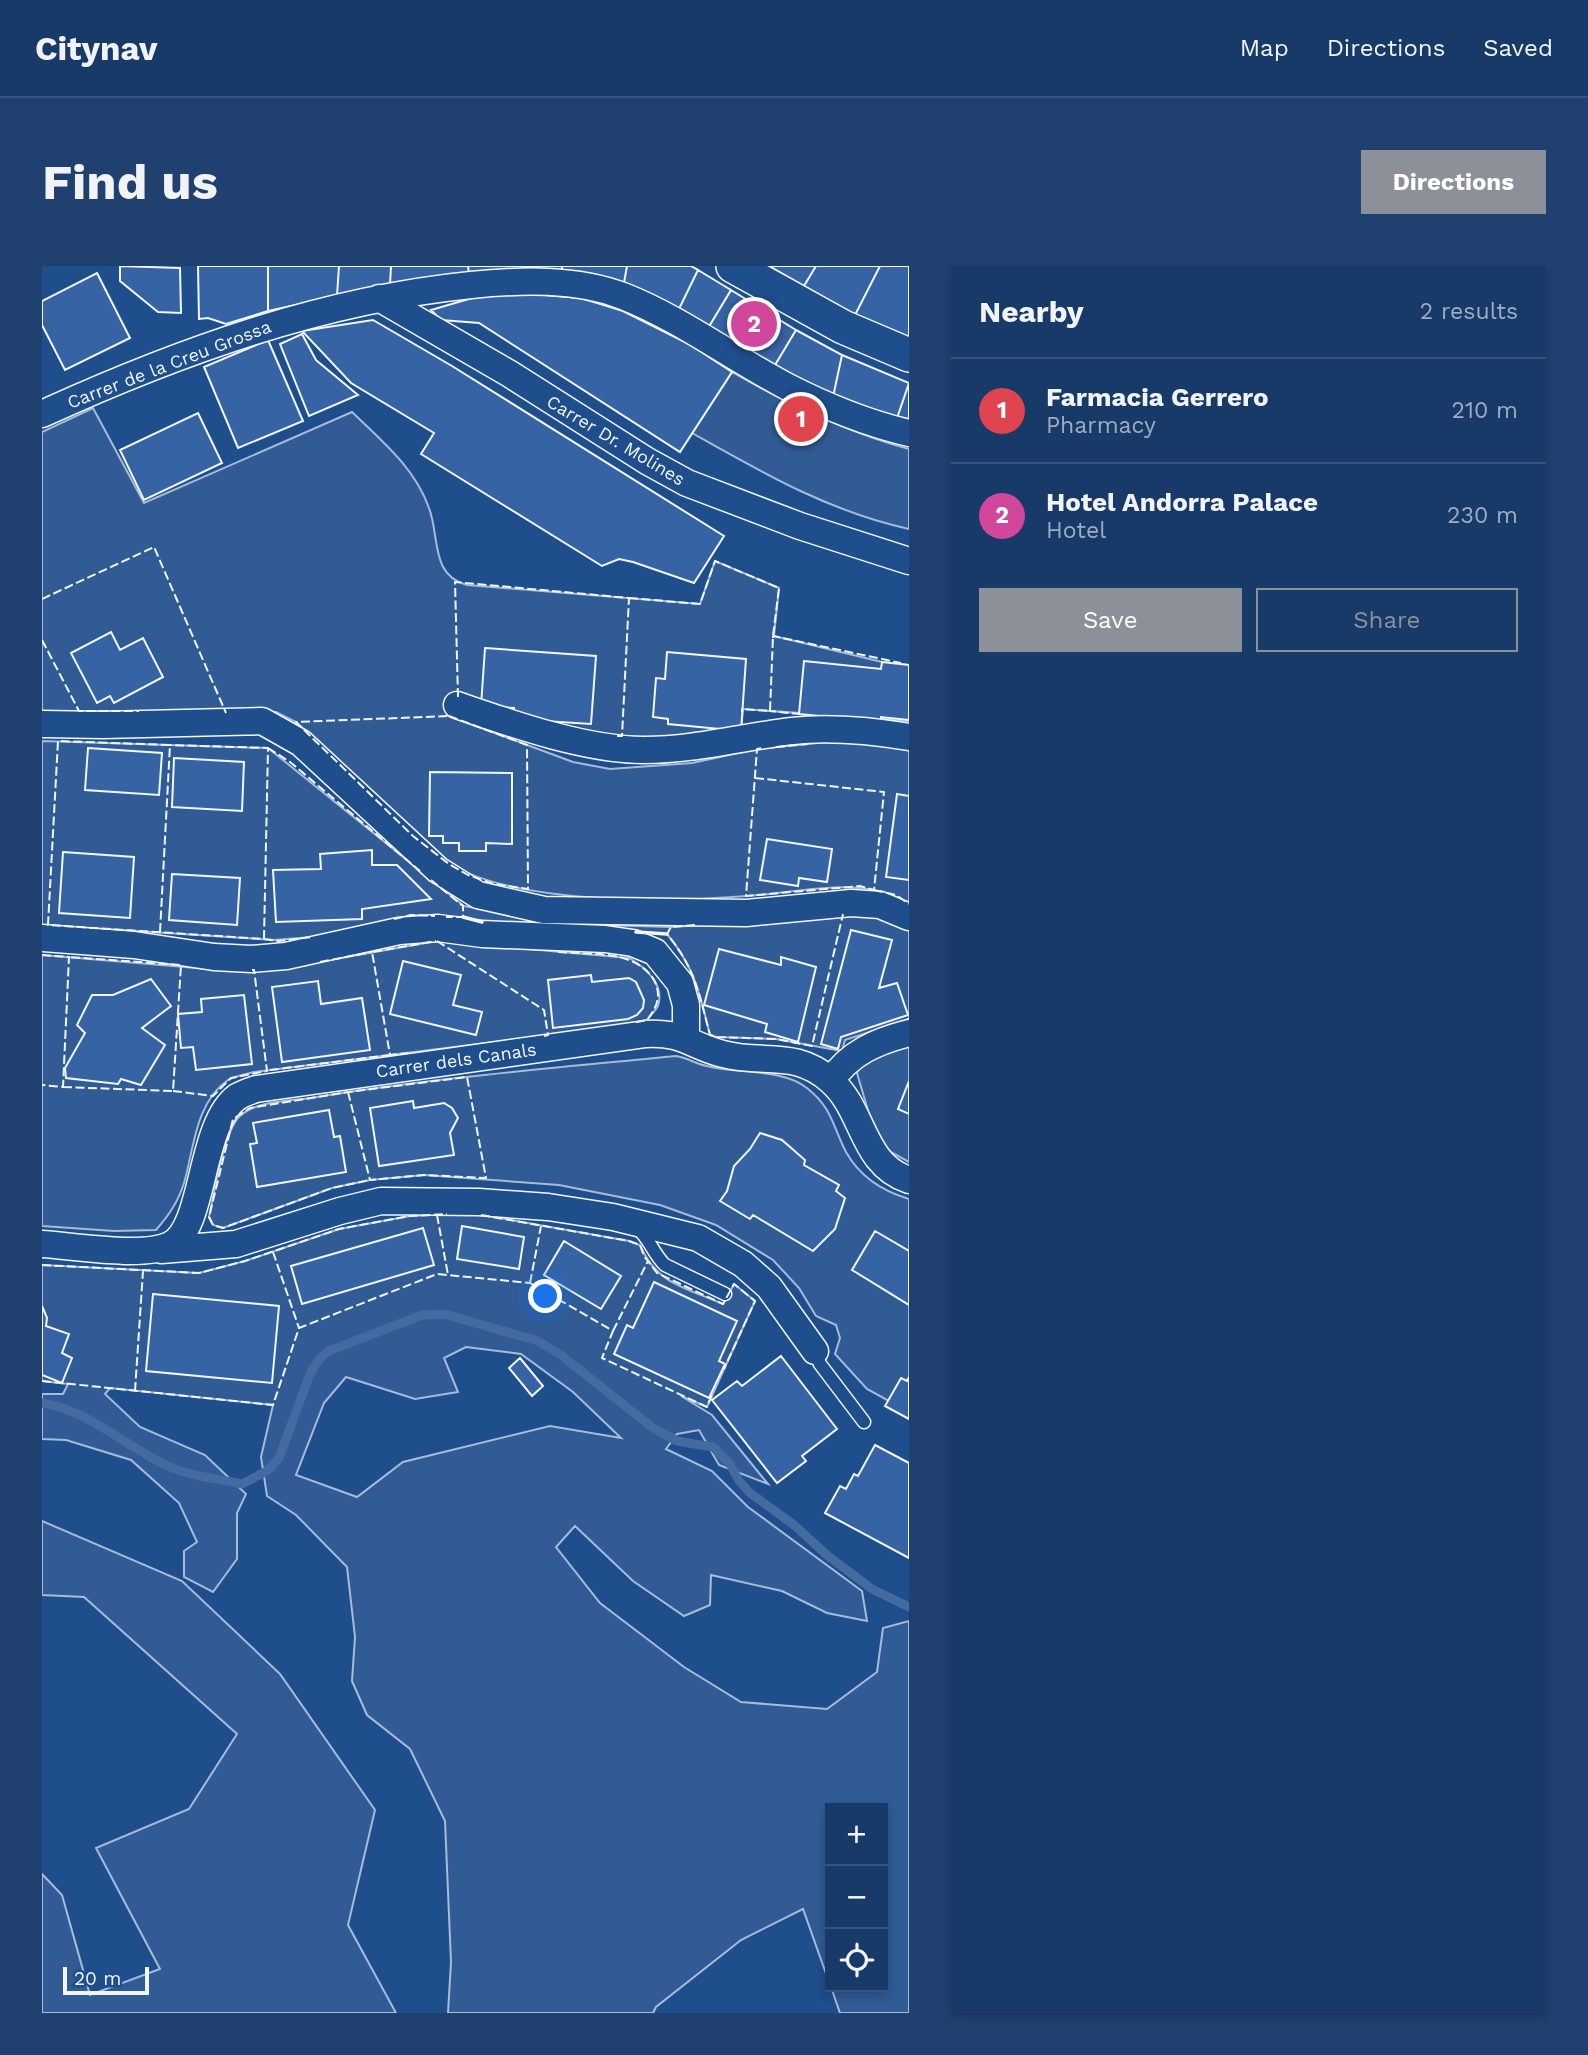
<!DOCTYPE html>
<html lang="en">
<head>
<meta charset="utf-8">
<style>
	body { margin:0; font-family:"Work Sans",sans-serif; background:#20416f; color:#f1f3f6 }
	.controls { position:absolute; right:21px; bottom:21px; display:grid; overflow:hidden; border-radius:0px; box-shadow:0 4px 10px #0003 }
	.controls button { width:63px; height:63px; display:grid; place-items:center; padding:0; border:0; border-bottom:2px solid #36547d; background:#173a69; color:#f1f3f6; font:35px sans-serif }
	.scale { position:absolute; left:21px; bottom:18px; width:86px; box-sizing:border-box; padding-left:7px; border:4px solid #f2f6ff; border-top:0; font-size:19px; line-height:24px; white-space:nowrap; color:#f2f6ff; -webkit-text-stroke:5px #1f4e8c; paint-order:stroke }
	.you { position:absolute; left:504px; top:1031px; width:24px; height:24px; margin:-18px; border:5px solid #fff; border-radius:50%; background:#1a73e8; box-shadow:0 0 0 10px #1a73e833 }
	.badge { display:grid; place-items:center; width:46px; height:46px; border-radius:50%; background:#8c9099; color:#fff; font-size:23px; font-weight:700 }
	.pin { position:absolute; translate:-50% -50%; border:4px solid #fff; box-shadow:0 2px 7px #0006 }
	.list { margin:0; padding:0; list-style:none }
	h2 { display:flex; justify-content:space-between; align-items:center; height:91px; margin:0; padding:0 28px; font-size:30px }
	h2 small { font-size:23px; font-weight:400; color:#9eadc0 }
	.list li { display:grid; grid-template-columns:46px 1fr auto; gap:21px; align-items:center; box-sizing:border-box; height:105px; padding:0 28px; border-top:2px solid #36547d }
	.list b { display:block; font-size:26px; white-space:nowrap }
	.list p { margin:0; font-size:23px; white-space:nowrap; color:#9eadc0 }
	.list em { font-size:23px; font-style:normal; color:#9eadc0 }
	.actions { display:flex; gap:14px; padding:21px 28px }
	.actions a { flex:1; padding:16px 0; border:2px solid #8c9099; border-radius:0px; text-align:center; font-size:24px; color:#8c9099 }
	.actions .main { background:#8c9099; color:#fff }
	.icon { flex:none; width:38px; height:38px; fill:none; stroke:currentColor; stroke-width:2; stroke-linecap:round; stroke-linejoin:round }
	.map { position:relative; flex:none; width:867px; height:1747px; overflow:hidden; border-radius:0px }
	header { display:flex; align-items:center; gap:42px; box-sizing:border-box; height:98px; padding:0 35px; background:#173a69; border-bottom:2px solid #36547d }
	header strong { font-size:33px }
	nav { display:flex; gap:38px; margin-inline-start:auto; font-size:24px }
	.intro { display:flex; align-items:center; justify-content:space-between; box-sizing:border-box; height:168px; padding:0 42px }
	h1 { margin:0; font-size:49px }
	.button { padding:18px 32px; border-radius:0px; background:#8c9099; color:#fff; font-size:24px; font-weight:700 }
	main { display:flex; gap:42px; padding:0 42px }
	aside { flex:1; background:#173a69; border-radius:0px; box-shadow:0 4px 10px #0003 }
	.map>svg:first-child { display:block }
	.green { fill:#305b95; stroke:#a8bbd7; stroke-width:2; fill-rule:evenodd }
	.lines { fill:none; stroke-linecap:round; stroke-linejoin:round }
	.stream { stroke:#446ba0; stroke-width:9 }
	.building { fill:#3563a3; stroke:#f2f6ff; stroke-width:2 }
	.service-casing { stroke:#f2f6ff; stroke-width:15 }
	.minor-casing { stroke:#f2f6ff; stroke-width:29 }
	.tertiary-casing { stroke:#f2f6ff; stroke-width:36 }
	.service { stroke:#1f4e8c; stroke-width:12 }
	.minor { stroke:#1f4e8c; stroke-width:26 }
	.tertiary { stroke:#1f4e8c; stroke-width:33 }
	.fence { stroke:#f2f6ff; stroke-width:2; stroke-dasharray:9 3.5; stroke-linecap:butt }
	.wall { stroke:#f2f6ff; stroke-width:3.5 }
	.labels { text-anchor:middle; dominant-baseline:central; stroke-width:5; stroke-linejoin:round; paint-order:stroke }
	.street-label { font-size:18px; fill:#f2f6ff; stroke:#1f4e8c }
</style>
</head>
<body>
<header>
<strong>Citynav</strong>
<nav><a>Map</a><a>Directions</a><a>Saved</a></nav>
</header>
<div class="intro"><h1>Find us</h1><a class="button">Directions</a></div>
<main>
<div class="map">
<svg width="867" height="1747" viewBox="0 0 867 1747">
	<rect width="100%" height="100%" fill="#1f4e8c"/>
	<path class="green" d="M 690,106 C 746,138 804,166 867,183 L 867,263 C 786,245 721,207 650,167 Z
		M 51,142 L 102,237 L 310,146 C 340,175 373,202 387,242 C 398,271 388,309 425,319 L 658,338 L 673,295 L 737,322 L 732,370 L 840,396 L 867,399 L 867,455 L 701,443 L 699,465 L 632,473 L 553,469 L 408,430 L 407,450 L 531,496 L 568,503 L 650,497 L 715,483 L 785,476 L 867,479 L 867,638 C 822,608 757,627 706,630 C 623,636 479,639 407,598 L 254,456 L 234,446 L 0,445 L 0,166 Z
		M 0,475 L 226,482 L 422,640 L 490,652 L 558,659 L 629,661 L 836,648 L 867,663 L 867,753 L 803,774 L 800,785 L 734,773 L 675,771 L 668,769 C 657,726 653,702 625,668 L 452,658 L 421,651 L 370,649 L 271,671 L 232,674 L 0,659 Z
		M 395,675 L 587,692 C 603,701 623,718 616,740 C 614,744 608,750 605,754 L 557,763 L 212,806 C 204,808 193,810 186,814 C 153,837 152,883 142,917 C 136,936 127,949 114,964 L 72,965 L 0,960 L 0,689 L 190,705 L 231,704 Z
		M 867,779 L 867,896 L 840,881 L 832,865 L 815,807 C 823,786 847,783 867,779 Z
		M 634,790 C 646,792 654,798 665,800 C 694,808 740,802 765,822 C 791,843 790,859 804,886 C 818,911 840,925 867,933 L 867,1146 L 825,1123 L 793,1088 L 798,1072 L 794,1059 L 774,1050 L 757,1022 L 731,994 L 674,959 L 618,939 L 517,919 L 382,909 L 328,914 L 290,922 L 181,962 L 171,959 L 167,951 C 172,928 182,864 198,850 C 214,835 247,835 269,832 C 390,812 512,802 634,790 Z
		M 430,947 L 587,975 L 598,979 C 614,1018 645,1022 681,1038 L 692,1018 L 713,1035 L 665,1141 L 639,1130 L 670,1149 L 726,1218 L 677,1199 L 657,1164 L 635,1168 L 624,1183 L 670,1205 L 706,1241 L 820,1325 L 825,1355 L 785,1347 L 740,1325 L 669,1309 L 668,1339 L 642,1350 L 591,1315 L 533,1260 L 514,1281 L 558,1337 L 642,1401 L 699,1436 L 785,1443 L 835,1406 L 841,1362 L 867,1355 L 867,1747 L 798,1747 L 789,1721 L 841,1721 L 841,1542 L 788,1542 L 788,1719 L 761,1643 L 699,1674 L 614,1741 L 611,1747 L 406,1747 L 409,1696 L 403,1555 L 368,1483 L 325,1449 L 310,1415 L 313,1371 L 305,1301 L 254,1249 L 225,1230 L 219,1191 L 231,1139 L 68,1122 L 63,1128 L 98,1161 L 163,1189 L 204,1228 L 195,1247 L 195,1293 L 171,1326 L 142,1311 L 142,1285 L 155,1276 L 137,1237 L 89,1194 L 24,1174 L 0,1173 L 0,1128 L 21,1128 L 26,1118 L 0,1115 L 0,999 L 157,1007 L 203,995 L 297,963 L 368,950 ZM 424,1081 L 479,1088 L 531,1126 L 579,1172 L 508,1160 L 361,1196 L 315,1231 L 254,1209 L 282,1137 L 304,1111 L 373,1133 L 416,1126 L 402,1092 Z
		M 0,1255 L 140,1315 L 238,1408 L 333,1544 L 306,1659 L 354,1747 L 0,1747 L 0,1608 L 20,1629 L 48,1729 L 118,1703 L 54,1582 L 147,1543 L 195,1468 L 42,1331 L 0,1329 Z"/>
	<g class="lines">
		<path class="stream" d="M 0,1137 C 49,1145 82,1180 126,1200 C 147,1210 176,1213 200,1218 L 225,1205 L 237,1192 L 268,1108 L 278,1092 L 287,1085 L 380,1049 L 402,1048 L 496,1075 L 519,1089 L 611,1162 L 635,1175 L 671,1181 L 688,1198 L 697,1215 L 708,1227 L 752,1259 L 786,1290 L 830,1323 L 867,1341"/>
	</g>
	<path class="building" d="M 78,0 L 138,2 L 139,47 L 116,46 L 78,15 Z
		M 156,0 L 226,0 L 226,45 L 184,58 L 166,52 L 157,53 Z
		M 226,0 L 297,0 L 295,30 L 226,45 Z
		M 297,0 L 349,0 L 348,19 L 295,30 Z
		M 349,0 L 426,0 L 427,8 L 348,19 Z
		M 426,0 L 487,0 L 487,2 L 427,8 Z
		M 487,0 L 520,0 L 520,4 L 487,2 Z
		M 520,0 L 585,0 L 582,17 L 520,4 Z
		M 585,0 L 649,0 L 656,4 L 635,47 L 582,17 Z
		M 727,0 L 774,0 L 762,20 Z
		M 774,0 L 838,0 L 813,49 L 762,20 Z
		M 838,0 L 867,0 L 867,73 L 813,49 Z
		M 656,4 L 689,24 L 665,64 L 635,47 Z
		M 55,7 L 88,72 L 23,104 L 0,59 L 0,35 Z
		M 689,24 L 754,64 L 730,104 L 665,64 Z
		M 488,28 L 539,32 L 581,45 L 647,78 L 690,106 L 638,186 L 437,57 L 399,54 L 389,44 L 437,30 Z
		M 331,54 L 410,100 L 682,270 L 652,317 L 591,296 L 577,293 L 560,300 L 379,188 L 392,167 L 309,117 L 260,65 Z
		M 754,64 L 800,89 L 791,131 L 730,104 Z
		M 260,68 L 274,94 L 316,129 L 267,150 L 238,78 Z
		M 226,74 L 261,155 L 196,182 L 162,101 Z
		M 800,89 L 867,117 L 854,155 L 791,131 Z
		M 867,117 L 867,159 L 854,155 Z
		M 156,147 L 180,197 L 102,234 L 78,184 Z
		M 69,366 L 78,384 L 101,372 L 121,411 L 72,437 L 68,430 L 55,437 L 29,387 Z
		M 443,382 L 554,390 L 549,458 L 471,453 L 472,442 L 439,440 Z
		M 625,386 L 704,393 L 699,465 L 626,458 L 626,453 L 611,451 L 614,412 L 623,413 Z
		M 762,395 L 839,403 L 840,396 L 867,399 L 867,454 L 839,451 L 839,456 L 757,448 Z
		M 46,482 L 120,487 L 117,529 L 43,524 Z
		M 132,492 L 202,496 L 200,545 L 130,541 Z
		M 388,506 L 470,507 L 470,578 L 444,577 L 444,585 L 417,585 L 417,577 L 401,577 L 401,570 L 387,570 Z
		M 855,528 L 867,530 L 867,614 L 844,611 Z
		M 725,573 L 790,583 L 785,616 L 757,612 L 756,620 L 718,614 Z
		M 330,584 L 330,599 L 355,599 L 389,633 L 320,643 L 320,653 L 234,656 L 231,604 L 279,603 L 278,588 Z
		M 21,586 L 92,591 L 88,652 L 17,647 Z
		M 130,608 L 198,612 L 195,659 L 127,654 Z
		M 809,664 L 850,674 L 837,722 L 855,717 L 866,749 L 799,771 L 796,783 L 779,778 Z
		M 677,683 L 739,699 L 739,691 L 774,701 L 756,776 L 723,766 L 725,758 L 662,739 Z
		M 361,695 L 419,709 L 411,739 L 440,746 L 434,769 L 348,748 Z
		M 549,709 L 550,716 L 587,712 L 594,716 L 602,734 L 601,742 L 595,749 L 586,753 L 511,762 L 506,714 Z
		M 109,713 L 129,740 L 100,762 L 123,779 L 99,819 L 79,813 L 76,818 L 24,812 L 23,802 L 43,767 L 35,759 L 50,729 L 71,729 Z
		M 276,715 L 279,738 L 320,732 L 328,784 L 240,796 L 230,721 Z
		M 202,729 L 210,798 L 154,804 L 151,781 L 139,782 L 136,748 L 160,746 L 159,733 Z
		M 867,815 L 867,848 L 856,843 Z
		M 371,835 L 372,842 L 402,837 L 410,842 L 416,852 L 408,867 L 412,889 L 337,900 L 328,842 Z
		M 287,844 L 292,871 L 298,870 L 304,906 L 215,921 L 208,878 L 215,877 L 211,857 Z
		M 718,867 L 740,874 L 763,894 L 762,899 L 797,919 L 794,925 L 803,932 L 793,963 L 771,985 L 711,949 L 708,953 L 678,935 L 685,925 L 692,900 L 708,883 Z
		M 420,960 L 482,971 L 477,1003 L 415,993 Z
		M 381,962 L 392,999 L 260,1038 L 249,1000 Z
		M 833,965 L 867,985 L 867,1039 L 810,1004 Z
		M 522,975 L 579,1010 L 559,1043 L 502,1009 Z
		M 612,1016 L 695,1055 L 677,1095 L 683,1098 L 667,1132 L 572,1088 L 585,1059 L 591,1062 Z
		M 111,1028 L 237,1040 L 230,1117 L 104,1105 Z
		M 0,1040 L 5,1052 L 4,1060 L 27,1068 L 20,1087 L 30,1092 L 20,1117 L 0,1109 Z
		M 739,1090 L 795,1163 L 760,1190 L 764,1195 L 735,1217 L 670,1134 L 695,1115 L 700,1120 Z
		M 478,1092 L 501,1120 L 490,1130 L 467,1102 Z
		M 867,1111 L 867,1153 L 843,1140 L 859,1112 L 865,1115 Z
		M 833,1179 L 867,1197 L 867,1292 L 783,1247 L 798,1220 L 804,1223 L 812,1208 L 816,1210 Z"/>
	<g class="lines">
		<defs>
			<path id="service" d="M 594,961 C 607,971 611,988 623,999 L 683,1028
				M 773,1085 L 778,1098 L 822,1156"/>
			<path id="minor" d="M 337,32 L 468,108 L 605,195 L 645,217 L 758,260 L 867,295
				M 0,148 C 136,86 280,34 429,19 C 479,14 534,12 581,30 C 639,53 689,91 744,120 C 783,140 824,157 867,167
				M 415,439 C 470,458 544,484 602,484 C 652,484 700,471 750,465 C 787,461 830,465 867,471
				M 0,458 L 61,459 L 220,455 L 259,477 L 396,604 L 436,629 L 502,644 L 704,647 L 809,637 L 838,639 L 867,651
				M 0,672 L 92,679 L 172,691 L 209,693 L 244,690 L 357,665 L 396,662 L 440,668 L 563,673 L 591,677 L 613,686 L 638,717 L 644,739 L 644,772
				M 789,815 C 807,787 835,775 867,767
				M 0,978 C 31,980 101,992 128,979 C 163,963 157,859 195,831 C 200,828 208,825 214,823 L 604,768 C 642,766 649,780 681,788 C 722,799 753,783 789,815 C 823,845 819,898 867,914
				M 119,984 L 194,978 L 298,945 L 339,935 L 437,936 L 506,941 L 571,951 L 656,972 L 701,998 L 727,1021 L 773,1085"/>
			<path id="tertiary" d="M 691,0 L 801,61 L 867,89"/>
		</defs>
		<use href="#service" class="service-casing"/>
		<use href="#minor" class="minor-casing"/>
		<use href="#tertiary" class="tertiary-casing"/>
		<use href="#service" class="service"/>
		<use href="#minor" class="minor"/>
		<use href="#tertiary" class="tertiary"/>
		<path class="fence" d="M 587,332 L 658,338 L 673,295 L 737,322 L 731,370 L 728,445 L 700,443 L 700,446
			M 0,333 L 112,281 L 184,447
			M 731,372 L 731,370 L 859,397
			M 0,374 L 37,445 L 97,445
			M 416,431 L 413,316 L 587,332 L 580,470 L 575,470
			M 728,442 L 728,445 L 757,448
			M 407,450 L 485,479 L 486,623 L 452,618 L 426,609 L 407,598 L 371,570 L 254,456 Z
			M 734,481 L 766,478
			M 226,482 L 248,496 L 378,605
			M 713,512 L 842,526 L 832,624 L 818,620 L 704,630 L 715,483 L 721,482
			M 389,614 L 421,640 L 421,651 L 404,651
			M 832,624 L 854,629 L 867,638
			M 352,653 L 369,649 L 393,650
			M 653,659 L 629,661 L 625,668 C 653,702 657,727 668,769 L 675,771 L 734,773 L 770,780 L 801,648
			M 118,666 L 128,479 L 16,475 L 6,659 L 222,673 L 226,482 L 128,479
			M 222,673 L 236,675 L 270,671
			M 395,675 L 502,744 L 506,769 L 502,770
			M 516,686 C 548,689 593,683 612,714 C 620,730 615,741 605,754 L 591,757
			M 0,689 L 27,691 L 21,821 L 0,819
			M 278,696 L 330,686
			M 865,753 L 867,753
			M 367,787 L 348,789 L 330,686 L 394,675
			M 228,804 L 348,789
			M 21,821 L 131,825 L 139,699 L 27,691
			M 131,825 L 171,830 L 189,812 L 225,805 L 212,704 L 210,704
			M 306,826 L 328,914 L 382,909 L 444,912 L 425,811 L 306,826 L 208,842 L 191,853 L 167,951 L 171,959 L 181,962 L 290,922 L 328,914
			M 395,949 L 406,1009
			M 439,949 L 587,975 L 598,979 L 602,990 L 615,1007 L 681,1038 L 692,1018 L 713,1035 L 682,1103
			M 231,986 L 257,1062
			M 0,999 L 157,1007 L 203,995 L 297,963 L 368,950 L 405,948
			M 488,1017 L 499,960
			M 571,1065 L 606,995
			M 0,1115 L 231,1139 L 257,1062 L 395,1008 L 488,1017 L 571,1065 L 560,1092 L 665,1141 L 670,1128
			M 93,1125 L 101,1005"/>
		<path class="wall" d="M 421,651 L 440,656
			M 594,666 L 625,668"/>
	</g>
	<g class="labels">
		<g class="street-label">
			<text transform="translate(127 98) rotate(-21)">Carrer de la Creu Grossa</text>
			<text transform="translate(574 174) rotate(31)">Carrer Dr. Molines</text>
			<text transform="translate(414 794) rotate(-8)">Carrer dels Canals</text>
		</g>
	</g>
</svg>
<div class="controls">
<button>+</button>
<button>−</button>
<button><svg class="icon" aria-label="locate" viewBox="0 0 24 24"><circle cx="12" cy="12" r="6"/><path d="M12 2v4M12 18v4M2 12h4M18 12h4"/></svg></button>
</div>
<div class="scale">20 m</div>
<div class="you"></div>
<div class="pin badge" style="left:759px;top:153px;background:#e0444e">1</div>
<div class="pin badge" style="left:712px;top:58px;background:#d1479c">2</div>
</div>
<aside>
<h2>Nearby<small>2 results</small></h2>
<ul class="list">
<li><span class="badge" style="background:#e0444e">1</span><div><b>Farmacia Gerrero</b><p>Pharmacy</p></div><em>210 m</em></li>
<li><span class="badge" style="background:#d1479c">2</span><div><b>Hotel Andorra Palace</b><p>Hotel</p></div><em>230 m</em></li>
</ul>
<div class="actions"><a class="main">Save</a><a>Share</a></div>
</aside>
</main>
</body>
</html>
